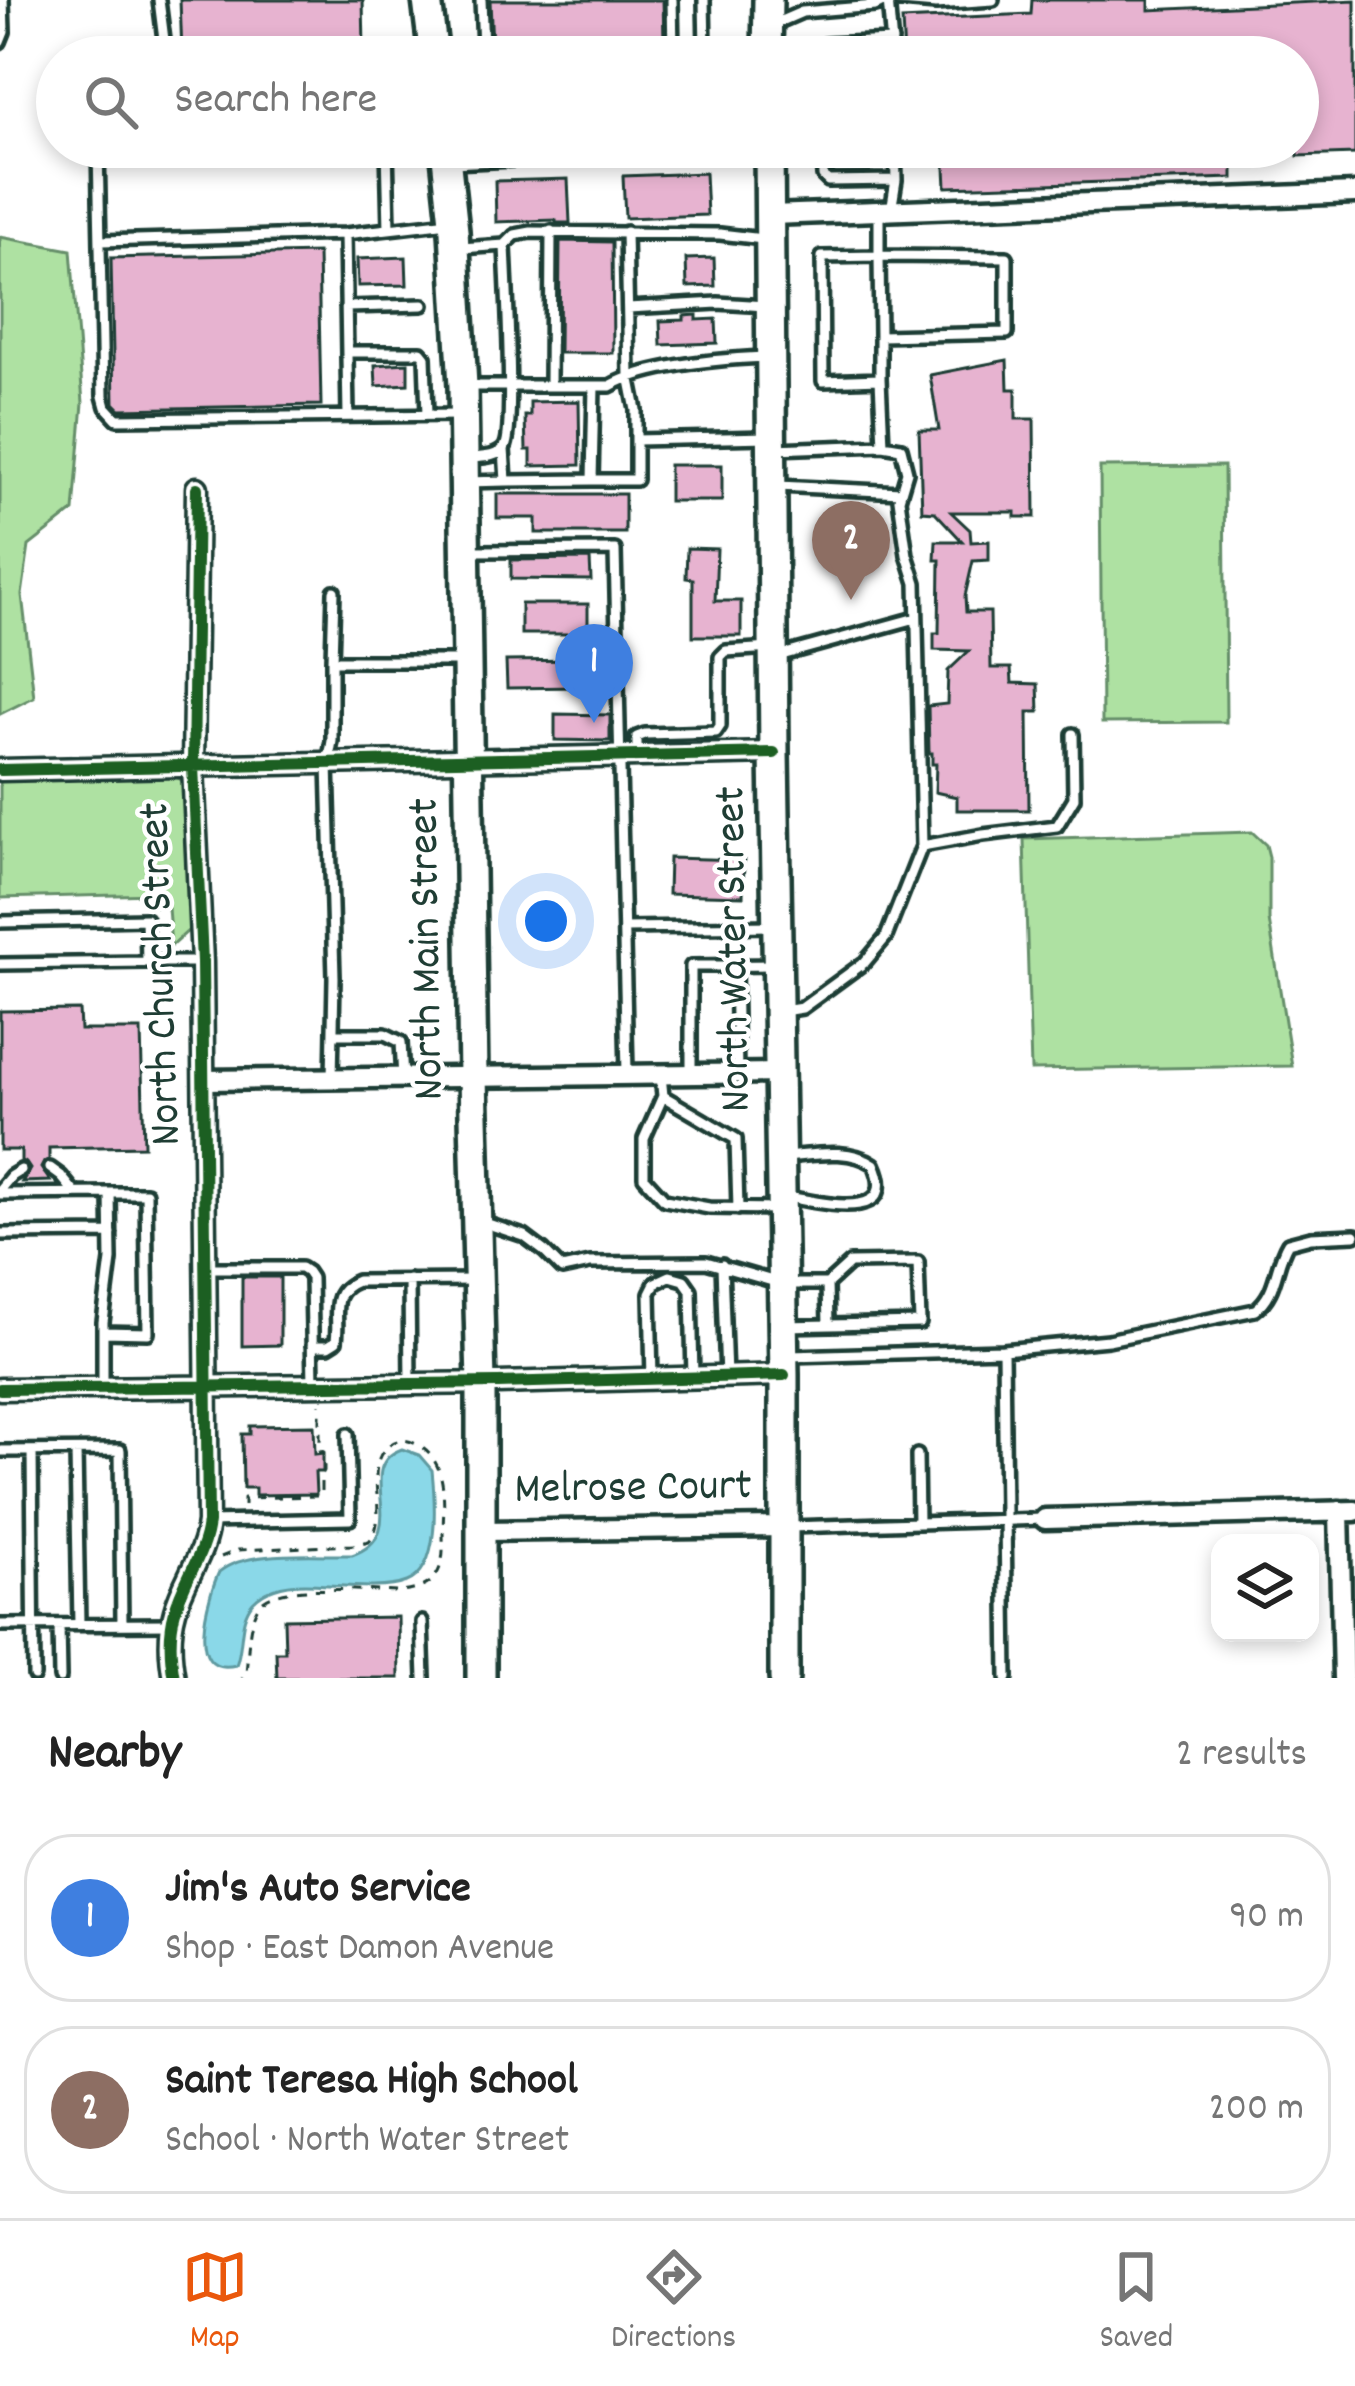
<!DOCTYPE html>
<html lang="en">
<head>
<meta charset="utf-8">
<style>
	body { margin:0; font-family:Dekko,sans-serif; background:#f2f2f2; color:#222 }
	.controls { position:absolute; right:36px; bottom:36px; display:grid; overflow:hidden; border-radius:24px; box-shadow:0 6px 18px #0003 }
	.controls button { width:108px; height:108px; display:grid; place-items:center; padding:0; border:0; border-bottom:3px solid #e0e0e0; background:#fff; color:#222; font:60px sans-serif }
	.you { position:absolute; left:546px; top:921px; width:42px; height:42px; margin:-30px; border:9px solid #fff; border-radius:50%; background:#1a73e8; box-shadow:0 0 0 18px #1a73e833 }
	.badge { display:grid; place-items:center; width:78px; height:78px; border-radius:50%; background:#ea580c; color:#fff; font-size:39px; font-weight:700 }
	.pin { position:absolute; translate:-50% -99px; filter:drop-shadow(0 3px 6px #0008) }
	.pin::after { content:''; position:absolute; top:63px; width:42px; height:36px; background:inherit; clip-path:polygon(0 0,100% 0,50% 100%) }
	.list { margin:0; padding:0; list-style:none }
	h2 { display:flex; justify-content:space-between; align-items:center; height:156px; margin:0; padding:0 48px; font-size:51px }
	h2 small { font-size:39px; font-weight:400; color:#767676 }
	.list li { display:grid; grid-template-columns:78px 1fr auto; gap:36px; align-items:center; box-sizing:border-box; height:168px; margin:0 24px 24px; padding:0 24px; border:3px solid #e0e0e0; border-radius:48px }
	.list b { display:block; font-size:45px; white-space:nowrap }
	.list p { margin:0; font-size:39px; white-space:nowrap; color:#767676 }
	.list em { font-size:39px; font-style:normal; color:#767676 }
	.icon { flex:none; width:66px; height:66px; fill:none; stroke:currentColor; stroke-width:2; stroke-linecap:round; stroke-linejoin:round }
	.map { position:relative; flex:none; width:1355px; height:1678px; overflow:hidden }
	.search { position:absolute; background:#fff; box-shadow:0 6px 18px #0003; left:36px; right:36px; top:36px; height:132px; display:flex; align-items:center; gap:30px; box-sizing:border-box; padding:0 42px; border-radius:66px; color:#767676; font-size:45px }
	.sheet { height:540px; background:#fff }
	nav { display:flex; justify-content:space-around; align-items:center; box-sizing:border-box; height:168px; border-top:3px solid #e0e0e0; background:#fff; font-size:33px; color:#767676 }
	nav a { display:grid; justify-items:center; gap:6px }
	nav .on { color:#ea580c }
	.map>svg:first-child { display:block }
	.green { fill:#aee1a2; stroke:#668f6b; stroke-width:3 }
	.water { fill:#8ad8e8; stroke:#5f9aa0; stroke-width:3 }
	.building { fill:#e7b3d0; stroke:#1f3d34; stroke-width:3 }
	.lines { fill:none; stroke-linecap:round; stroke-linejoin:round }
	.service-casing { stroke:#1f3d34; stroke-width:18 }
	.minor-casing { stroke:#1f3d34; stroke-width:27 }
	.primary-casing { stroke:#1f3d34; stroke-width:36 }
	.path { stroke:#1f3d34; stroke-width:3; stroke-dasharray:9 9; stroke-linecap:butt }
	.service { stroke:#fff; stroke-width:9 }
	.minor { stroke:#fff; stroke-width:18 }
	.primary { stroke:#fff; stroke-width:27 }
	.cycleway-casing { stroke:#fff; stroke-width:20 }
	.cycleway { stroke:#1b5e20; stroke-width:12 }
	.labels { text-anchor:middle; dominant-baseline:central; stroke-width:9; stroke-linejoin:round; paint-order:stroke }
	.street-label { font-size:45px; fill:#1f3d34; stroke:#fff }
</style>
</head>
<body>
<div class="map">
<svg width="1355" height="1678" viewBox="0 0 1355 1678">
	<rect width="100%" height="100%" fill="#fff"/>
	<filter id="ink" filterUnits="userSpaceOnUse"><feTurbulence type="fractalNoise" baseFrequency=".00833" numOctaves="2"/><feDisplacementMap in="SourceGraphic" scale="24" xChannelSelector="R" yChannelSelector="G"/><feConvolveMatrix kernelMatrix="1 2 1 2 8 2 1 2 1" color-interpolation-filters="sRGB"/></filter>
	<g filter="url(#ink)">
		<path class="green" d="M 0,237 L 71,250 L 83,403 L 74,511 L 29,546 L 22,595 L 34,697 L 0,714 Z
			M 1224,466 L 1226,722 L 1102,723 L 1100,467 Z
			M 175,776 L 183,781 L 190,929 L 171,946 L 168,908 L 156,907 L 154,894 L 0,898 L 0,780 Z
			M 1252,832 L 1266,845 L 1269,857 L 1269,920 L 1292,1066 L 1031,1070 L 1024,839 Z"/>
		<path class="water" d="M 402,1449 L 419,1455 L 432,1470 C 435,1500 441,1569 407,1582 C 383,1592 332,1584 305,1584 C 286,1584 266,1588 253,1602 C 238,1620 244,1644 236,1665 C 183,1678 209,1593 219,1572 C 245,1549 317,1556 352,1555 C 415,1533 350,1467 402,1449 Z"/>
		<path class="building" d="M 180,0 L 363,0 L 364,49 L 182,53 Z
			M 490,0 L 663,0 L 664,42 L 492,47 Z
			M 1032,0 L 1149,0 L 1149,10 L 1355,0 L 1355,154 L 1298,156 L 1298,57 L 904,57 L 902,20 L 1031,14 Z
			M 944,147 L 1267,147 L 1267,157 L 1233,159 L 1233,178 L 946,187 Z
			M 705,173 L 707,215 L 625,218 L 623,176 Z
			M 568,179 L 570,223 L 556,223 L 556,220 L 496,222 L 495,181 Z
			M 560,241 L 612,242 L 613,353 L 559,353 Z
			M 318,253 L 321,405 L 120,409 L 114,403 L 111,258 Z
			M 406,257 L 407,285 L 358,286 L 357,259 Z
			M 714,258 L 715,286 L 687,287 L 686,259 Z
			M 697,315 L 697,320 L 716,319 L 717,343 L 661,345 L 660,321 L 684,320 L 684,316 Z
			M 1007,360 L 1008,389 L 1016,389 L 1016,419 L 1034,419 L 1035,517 L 1015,517 L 1015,512 L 951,512 L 970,530 L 971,542 L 989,541 L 989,560 L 973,561 L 965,596 L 966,612 L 990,612 L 991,668 L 1011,668 L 1012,683 L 1038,684 L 1039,712 L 1028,712 L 1029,810 L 957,810 L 957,797 L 935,792 L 936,764 L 932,764 L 932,753 L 929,753 L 928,706 L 947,704 L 948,671 L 969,651 L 934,650 L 934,633 L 939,633 L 940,560 L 935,560 L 936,541 L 962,541 L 935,512 L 922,511 L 919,430 L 939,430 L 930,375 Z
			M 408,363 L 408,384 L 376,386 L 375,365 Z
			M 579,401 L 580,465 L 531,466 L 531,450 L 526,450 L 525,416 L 530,416 L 530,402 Z
			M 669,465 L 722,465 L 722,501 L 669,501 Z
			M 497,494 L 625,494 L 625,533 L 536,533 L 536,518 L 497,518 Z
			M 687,548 L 717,549 L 715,601 L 741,601 L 741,636 L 693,636 L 693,579 L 686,578 Z
			M 590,559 L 591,580 L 511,579 L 511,560 Z
			M 521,604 L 588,604 L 588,634 L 521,634 Z
			M 580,660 L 581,687 L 507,688 L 506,661 Z
			M 555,714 L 610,715 L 610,741 L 555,740 Z
			M 669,858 L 744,860 L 743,896 L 668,894 Z
			M 79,1010 L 80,1030 L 141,1030 L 144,1146 L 49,1148 L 49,1159 L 44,1162 L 41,1168 L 50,1181 L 22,1182 L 30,1169 L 26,1163 L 21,1161 L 21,1150 L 0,1150 L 0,1011 Z
			M 242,1277 L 280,1277 L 280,1345 L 242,1346 Z
			M 314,1425 L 315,1454 L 323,1453 L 323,1472 L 315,1472 L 316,1494 L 255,1495 L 255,1488 L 243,1488 L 242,1434 L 250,1434 L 250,1426 Z
			M 398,1617 L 399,1678 L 277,1678 L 276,1652 L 285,1652 L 284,1619 Z"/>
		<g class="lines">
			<defs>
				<path id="service" d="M 159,0 L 165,48 L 170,57
					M 481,0 L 483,48 L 485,54 L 490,57 L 705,50
					M 672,0 L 673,51
					M 704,0 L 705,50 L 761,49
					M 888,0 L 893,57
					M 890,0 L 936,4 L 993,0
					M 772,25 L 802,12 L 875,6 L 887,0
					M 0,42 L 4,32 L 3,0
					M 395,57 L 432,54
					M 819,57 L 819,50 L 826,44 L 892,41
					M 98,147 L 103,396 L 106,407 L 117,419 L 459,415
					M 387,147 L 389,229
					M 822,147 L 823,176 L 828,181 L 896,180
					M 452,163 L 598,156 L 765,154
					M 879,211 L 879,256 L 1007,257 L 1007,333 L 880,336 L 880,379 L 823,381 L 822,257 L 879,256 L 880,336
					M 891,211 L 896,180 L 895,147
					M 345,234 L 348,416
					M 101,241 L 345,234 L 449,222
					M 461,248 L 505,245 L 515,235 L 531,232 L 720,234 L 763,239
					M 346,307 L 423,305
					M 628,308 L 718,303 L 766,306
					M 347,352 L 421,352 L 425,357 L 427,415
					M 468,386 L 610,386 C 647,365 722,359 765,357
					M 550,386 L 551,231
					M 594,386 L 592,480 L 636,480 L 636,410 L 629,375 L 626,232
					M 636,440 L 768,437
					M 774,449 L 883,445
					M 469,458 C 481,457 497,458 505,447 C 515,430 506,275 505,245
					M 506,481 L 592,480
					M 466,482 L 506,481 L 504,449
					M 778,486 L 901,492
					M 471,551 L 615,550 L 627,1073
					M 778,656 L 916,618
					M 332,661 L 334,591
					M 637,757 L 637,737 L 645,734 L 716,732 L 720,726 L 720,657 L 726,651 L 771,648
					M 922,846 L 983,835 L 1057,826 L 1074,798 L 1073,734
					M 0,922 L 146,919 L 147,962 L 0,964
					M 624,928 L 774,926
					M 147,962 L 201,962
					M 735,965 L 737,1073
					M 783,1011 L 802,1008 L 865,962 L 886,937 L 922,846 L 916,583 L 907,555 L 899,499 L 907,472 L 901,448 L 883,445 L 880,379
					M 333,1034 L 385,1034 L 401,1042 L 403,1079
					M 691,1074 L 691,966 L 776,965
					M 661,1075 L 663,1096 L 644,1139 L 644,1177 L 665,1200 L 709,1208 L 777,1209
					M 332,1079 L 334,978 L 328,764 L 332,741 L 332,661 L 466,661
					M 663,1096 L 736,1139 L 738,1209
					M 784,1157 C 814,1155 847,1147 874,1164 C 902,1225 815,1201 787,1197
					M 50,1168 L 61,1176 L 75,1193
					M 0,1189 L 11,1176 L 21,1170
					M 0,1194 L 110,1193 L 111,1260 L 103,1322 L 103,1388
					M 482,1222 L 524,1236 L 544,1251 L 562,1269 L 590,1263 L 706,1262 L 783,1284 L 827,1284 L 850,1263 L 918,1262 L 920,1323 L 785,1326
					M 0,1234 L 111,1233
					M 722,1265 L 726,1377
					M 205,1268 L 301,1268 L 307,1272 L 311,1278 L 313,1384
					M 409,1280 L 410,1384
					M 827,1284 L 828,1325
					M 103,1332 L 148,1333 L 146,1193 L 110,1193
					M 312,1346 L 328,1346 L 336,1341 C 340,1314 327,1293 357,1281 L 477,1280
					M 1003,1350 L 1108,1340 L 1255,1310 C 1278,1293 1274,1266 1288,1243 L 1311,1237 L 1355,1235
					M 790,1356 L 1003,1350 L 1007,1678
					M 652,1379 L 650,1293 L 655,1283 L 670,1276 L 684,1280 L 691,1290 L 693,1377
					M 0,1451 L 120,1450 L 122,1623
					M 32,1451 L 34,1676
					M 76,1451 L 79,1624
					M 917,1455 L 918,1523
					M 208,1522 L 350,1519 L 348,1434
					M 790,1527 L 1043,1519
					M 422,1622 L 424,1678
					M 0,1625 L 172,1624
					M 59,1625 L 60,1678"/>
				<path id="minor" d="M 771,215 L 1355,193
					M 0,770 L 774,753
					M 204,1080 L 781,1073
					M 0,1389 L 498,1383 L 784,1375
					M 1339,1511 L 1343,1678
					M 1045,1519 L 1355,1511
					M 481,1531 L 785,1527
					M 174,1678 C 170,1657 169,1632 175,1611 C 183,1580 205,1555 208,1522 L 202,962 L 193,766 L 197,488"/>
				<path id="primary" d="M 427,0 L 434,57
					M 767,57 L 768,0
					M 445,147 L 454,231 L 463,386 L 473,1078 L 481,1383 L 481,1678
					M 769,147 L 774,753 L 784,1375 L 784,1678"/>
			</defs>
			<use href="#service" class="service-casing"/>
			<use href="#minor" class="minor-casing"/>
			<use href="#primary" class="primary-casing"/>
			<path class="path" d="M 244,1506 L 244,1498 L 321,1496 L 321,1474 L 324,1471 L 324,1452 L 320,1450 L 320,1404
				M 221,1557 L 238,1550 L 353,1545 L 369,1541 C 392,1515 359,1464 391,1444 C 400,1438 409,1440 418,1445 C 448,1462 444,1500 443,1531 C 443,1546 445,1563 435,1577 C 428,1587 415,1590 402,1592 C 372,1592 279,1581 260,1604 C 247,1620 249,1652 246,1671 L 242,1678"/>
			<use href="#service" class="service"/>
			<use href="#minor" class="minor"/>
			<use href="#primary" class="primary"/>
			<defs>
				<path id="cycleway" d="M 0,770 L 774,753
					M 0,1389 L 498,1383 L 784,1375
					M 174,1678 C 170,1657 169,1632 175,1611 C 183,1580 205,1555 208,1522 L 202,962 L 193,766 L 197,488"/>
			</defs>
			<use href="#cycleway" class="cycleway-casing"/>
			<use href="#cycleway" class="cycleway"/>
		</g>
	</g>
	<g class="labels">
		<g class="street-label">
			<text transform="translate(429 949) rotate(-91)">North Main Street</text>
			<text transform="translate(736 949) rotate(-91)">North Water Street</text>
			<text transform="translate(163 974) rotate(-92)">North Church Street</text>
			<text transform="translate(633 1490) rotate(-1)">Melrose Court</text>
		</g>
	</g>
</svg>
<div class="controls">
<button><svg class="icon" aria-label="layers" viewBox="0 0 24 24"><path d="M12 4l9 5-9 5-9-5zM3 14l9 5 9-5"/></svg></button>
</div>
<div class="you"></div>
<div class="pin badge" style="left:594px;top:723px;background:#3f7fe0">1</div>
<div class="pin badge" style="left:851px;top:600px;background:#8d6e63">2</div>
<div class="search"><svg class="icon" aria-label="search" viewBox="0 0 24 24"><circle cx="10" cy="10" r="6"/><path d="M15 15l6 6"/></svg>Search here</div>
</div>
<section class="sheet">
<h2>Nearby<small>2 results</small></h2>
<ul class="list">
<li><span class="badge" style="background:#3f7fe0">1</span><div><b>Jim's Auto Service</b><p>Shop · East Damon Avenue</p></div><em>90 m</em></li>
<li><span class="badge" style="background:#8d6e63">2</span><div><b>Saint Teresa High School</b><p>School · North Water Street</p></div><em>200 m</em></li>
</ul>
</section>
<nav>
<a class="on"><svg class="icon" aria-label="map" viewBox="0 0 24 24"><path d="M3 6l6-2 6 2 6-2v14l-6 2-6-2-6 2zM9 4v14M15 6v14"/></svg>Map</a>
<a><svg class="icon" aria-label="directions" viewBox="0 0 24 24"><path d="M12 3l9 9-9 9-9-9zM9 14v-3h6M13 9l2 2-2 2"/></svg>Directions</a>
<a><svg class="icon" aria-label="saved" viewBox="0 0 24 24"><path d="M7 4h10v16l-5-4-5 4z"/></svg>Saved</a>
</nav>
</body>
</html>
